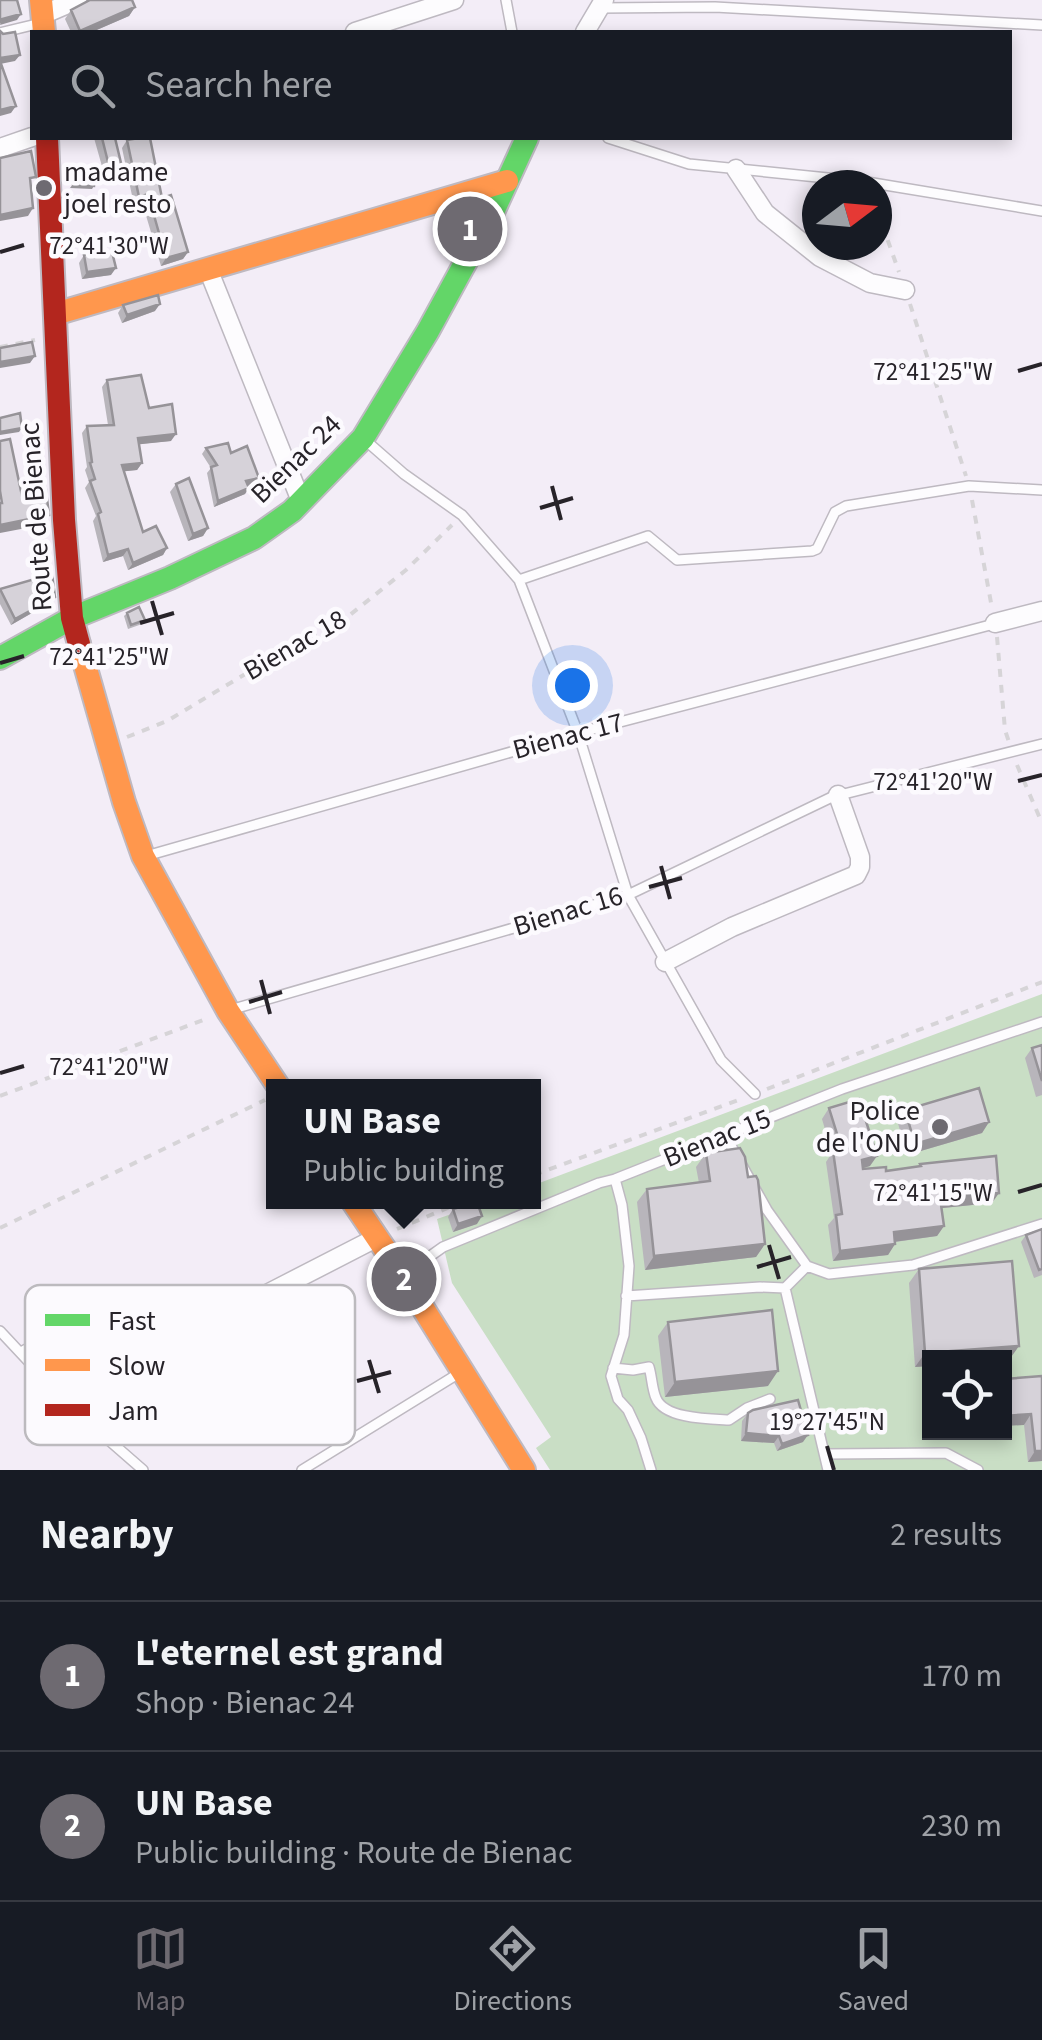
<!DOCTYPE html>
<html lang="en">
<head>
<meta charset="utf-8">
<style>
	body { margin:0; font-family:"Source Sans 3",sans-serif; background:#20242c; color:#f1f3f6 }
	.controls { position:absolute; right:30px; bottom:30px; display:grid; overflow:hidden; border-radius:0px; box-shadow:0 5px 15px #0003 }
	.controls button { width:90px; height:90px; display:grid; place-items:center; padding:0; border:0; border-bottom:2px solid #363941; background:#171b24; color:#f1f3f6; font:50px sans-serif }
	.compass { position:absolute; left:802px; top:170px; width:90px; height:90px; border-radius:50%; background:#171b24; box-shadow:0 5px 15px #0003; rotate:74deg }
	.you { position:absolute; left:572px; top:685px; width:35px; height:35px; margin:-25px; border:8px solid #fff; border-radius:50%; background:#1a73e8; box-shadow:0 0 0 15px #1a73e833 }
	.badge { display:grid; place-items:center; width:65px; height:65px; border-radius:50%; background:#6e6a71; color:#fff; font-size:32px; font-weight:700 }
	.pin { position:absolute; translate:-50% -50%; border:5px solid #fff; box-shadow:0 2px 10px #0006 }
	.popup { position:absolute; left:266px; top:1079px; width:275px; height:130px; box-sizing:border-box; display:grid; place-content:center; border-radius:0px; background:#171b24; filter:drop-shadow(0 2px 8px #0005); font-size:32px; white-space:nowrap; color:#9ea1a6 }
	.popup b { font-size:38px; color:#f1f3f6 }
	.popup::after { content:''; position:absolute; left:50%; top:100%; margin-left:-20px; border:20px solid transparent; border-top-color:#171b24 }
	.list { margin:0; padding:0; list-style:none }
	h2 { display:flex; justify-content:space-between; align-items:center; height:130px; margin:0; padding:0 40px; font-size:42px }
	h2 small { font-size:32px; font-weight:400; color:#9ea1a6 }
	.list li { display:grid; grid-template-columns:65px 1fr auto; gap:30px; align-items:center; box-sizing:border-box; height:150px; padding:0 40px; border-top:2px solid #363941 }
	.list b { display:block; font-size:38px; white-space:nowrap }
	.list p { margin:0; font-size:32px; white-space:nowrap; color:#9ea1a6 }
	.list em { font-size:32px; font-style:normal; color:#9ea1a6 }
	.icon { flex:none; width:55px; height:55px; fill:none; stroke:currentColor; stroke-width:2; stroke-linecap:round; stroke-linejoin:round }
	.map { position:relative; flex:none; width:1042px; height:1470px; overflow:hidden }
	.search { position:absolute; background:#171b24; box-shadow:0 5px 15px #0003; left:30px; right:30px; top:30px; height:110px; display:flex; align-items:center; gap:25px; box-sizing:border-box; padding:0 35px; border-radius:0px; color:#9ea1a6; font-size:38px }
	.sheet { height:430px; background:#171b24 }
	nav { display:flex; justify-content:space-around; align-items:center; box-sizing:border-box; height:140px; border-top:2px solid #363941; background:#171b24; font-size:28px; color:#9ea1a6 }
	nav a { display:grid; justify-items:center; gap:5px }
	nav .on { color:#6e6a71 }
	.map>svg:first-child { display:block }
	.green { fill:#c9dec5; fill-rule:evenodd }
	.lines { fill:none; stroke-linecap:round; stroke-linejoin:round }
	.lane-casing { stroke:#beb9c1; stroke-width:12 }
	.street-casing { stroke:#beb9c1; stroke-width:21 }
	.fast-casing { stroke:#beb9c1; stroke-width:26 }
	.slow-casing { stroke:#beb9c1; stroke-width:26 }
	.jam-casing { stroke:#beb9c1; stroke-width:26 }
	.path { stroke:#d6d4d7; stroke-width:4; stroke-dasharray:8 8; stroke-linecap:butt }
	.lane { stroke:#fdfcfe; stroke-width:9 }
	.street { stroke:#fdfcfe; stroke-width:18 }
	.fast { stroke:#63d668; stroke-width:22 }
	.slow { stroke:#ff974d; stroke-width:22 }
	.jam { stroke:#b3261e; stroke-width:22 }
	.wall { fill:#b8b5bb }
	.shaded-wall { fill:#969398 }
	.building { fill:#d6d2d9; stroke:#969398; stroke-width:2.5 }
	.ticks { fill:none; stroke:#272329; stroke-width:4 }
	.poi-dot { fill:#6e6a71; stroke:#fcfafe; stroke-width:4 }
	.labels { text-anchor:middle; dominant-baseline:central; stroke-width:9; stroke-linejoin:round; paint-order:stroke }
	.poi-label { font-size:28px; fill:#272329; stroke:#fcfafe; text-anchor:start }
	.street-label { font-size:28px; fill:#272329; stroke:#fcfafe }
	.key { fill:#fcfafe; stroke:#bcbabe; stroke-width:2.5 }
	.key-label { font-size:28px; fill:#272329 }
	.ticks-label { font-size:25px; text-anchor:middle; fill:#272329; stroke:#fcfafe; stroke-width:9; stroke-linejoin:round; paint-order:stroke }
</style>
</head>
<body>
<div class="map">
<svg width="1042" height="1470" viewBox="0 0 1042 1470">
	<rect width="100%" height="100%" fill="#f3edf7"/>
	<path class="green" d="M 1042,994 L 1042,1470 L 550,1470 L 536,1448 L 551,1437 L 452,1283 L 437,1219 L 486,1202 L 534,1202 L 534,1185 ZM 930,1358 L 1004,1358 L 1004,1432 L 930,1432 Z"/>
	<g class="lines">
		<defs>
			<path id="lane" d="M 506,0 L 512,32
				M 600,8 L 715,7 L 1042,25
				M 0,33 L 41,23
				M 608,138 L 689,164 L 867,182 L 1042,211
				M 364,439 L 404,474 L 462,515 L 519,580 L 578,733 L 628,895 L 721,1060 L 755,1094
				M 519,580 L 648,536 L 677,560 L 812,551 L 817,549 L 835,512 L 846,506 L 969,486 L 1042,490
				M 146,856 L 578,733 L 994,624
				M 230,1010 L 628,895 L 832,797 L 1042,744
				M 725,1135 L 767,1210 L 807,1266 L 785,1288 L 828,1470
				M 615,1179 L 622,1205 L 629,1266 L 624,1335 L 611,1376 L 618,1399 L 628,1410 L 641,1438 L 651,1470
				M 807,1266 L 829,1274 L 913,1265 L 1042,1224
				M 405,1274 L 443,1247 L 599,1183 L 615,1179 L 842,1089 L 1042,1022
				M 626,1296 L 760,1287 L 785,1288
				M 0,1331 L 72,1408 L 143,1470
				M 21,1352 L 127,1294
				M 613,1368 L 633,1370 L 649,1367 C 652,1377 652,1389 656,1398 C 664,1419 710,1419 729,1420 L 747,1408 L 770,1399
				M 826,1454 L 946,1453 L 978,1470
				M 302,1470 L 461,1372"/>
			<path id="street" d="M 42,15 L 77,0
				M 355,32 L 454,0
				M 585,32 L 604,0
				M 0,148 L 32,137
				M 736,169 L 765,213 L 820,257 L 870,283 L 905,290
				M 208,269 L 301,501
				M 995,623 L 1042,611
				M 665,962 L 732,927 L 856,875 L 860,867 L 860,857 L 838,795
				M 195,1331 L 376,1238"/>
			<path id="fast" d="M 0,658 L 72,618 L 170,578 L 254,538 L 292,511 L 363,438 L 428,331 L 493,212 L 527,138"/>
			<path id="slow" d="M 41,0 L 44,32
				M 55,314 L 507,181
				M 79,644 L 124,802 L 143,856 L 228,1011 L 278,1086
				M 353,1202 L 403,1276 L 524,1470"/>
			<path id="jam" d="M 47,138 L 64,520 L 72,618 L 79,644"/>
		</defs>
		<use href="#lane" class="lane-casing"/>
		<use href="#street" class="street-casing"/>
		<use href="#fast" class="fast-casing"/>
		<use href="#slow" class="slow-casing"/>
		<use href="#jam" class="jam-casing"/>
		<path class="path" d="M 877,210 L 899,272
			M 910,304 L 966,476
			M 0,347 L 35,340
			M 972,500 L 992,608
			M 997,637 L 1005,730 L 1009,742
			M 127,737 L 167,721 L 257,667 L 341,622 L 406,570 L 452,525
			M 1017,765 L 1042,823
			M 767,1089 L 1042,982
			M 0,1096 L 206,1019
			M 534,1175 L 744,1098
			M 0,1228 L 265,1100
			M 397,1229 L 462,1202"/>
		<use href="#lane" class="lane"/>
		<use href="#street" class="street"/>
		<use href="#fast" class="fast"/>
		<use href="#slow" class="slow"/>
		<use href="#jam" class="jam"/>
	</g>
	<path class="wall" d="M 89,0 L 132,0 L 135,7 L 129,16 L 92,32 L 71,32 L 65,19 L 71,10 L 88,2 Z
		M 94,138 L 115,138 L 122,167 L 117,174 L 105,177 Z
		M 127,140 L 162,198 L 188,252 L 183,259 L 161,266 L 142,202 L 134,205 L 122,148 Z
		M 84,255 L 111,275 L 82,279 L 79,263 Z
		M 123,305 L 155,311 L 122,323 L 118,313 Z
		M 107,380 L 149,408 L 171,441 L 139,444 L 142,463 L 137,470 L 124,471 L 143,532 L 167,548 L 163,555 L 128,570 L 123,556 L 103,562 L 93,521 L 96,516 L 85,488 L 89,482 L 85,470 L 87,467 L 82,433 L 87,426 L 108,425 L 102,387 Z
		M 206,448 L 231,453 L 255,484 L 248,485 L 245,494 L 214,507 L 207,473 L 211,468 L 202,454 Z
		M 176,484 L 208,528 L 203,536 L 188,541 L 170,492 Z
		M 0,589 L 55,597 L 51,602 L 11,625 L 0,604 Z
		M 127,613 L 145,620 L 142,624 L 128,629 L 124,616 Z
		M 1042,1045 L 1042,1095 L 1036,1097 L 1025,1058 L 1032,1048 Z
		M 829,1108 L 870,1166 L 863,1168 L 886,1171 L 918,1167 L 920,1164 L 992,1203 L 942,1208 L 944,1226 L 937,1236 L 895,1242 L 895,1244 L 888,1255 L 833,1261 L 828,1225 L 834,1218 L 826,1162 L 832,1153 L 822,1119 Z
		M 905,1110 L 989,1122 L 982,1133 L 907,1155 L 897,1120 Z
		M 706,1153 L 748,1177 L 765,1244 L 756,1257 L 645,1270 L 637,1202 L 647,1189 L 699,1183 L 696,1167 Z
		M 453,1209 L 477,1224 L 453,1232 L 448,1217 Z
		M 1042,1229 L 1042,1275 L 1034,1278 L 1021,1242 L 1026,1235 Z
		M 919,1269 L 1009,1360 L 1004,1361 L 1004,1358 L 915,1367 L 909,1283 Z
		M 668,1322 L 768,1386 L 665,1397 L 658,1336 Z
		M 1042,1376 L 1042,1461 L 1028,1462 L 1024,1425 Z
		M 748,1413 L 803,1442 L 777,1451 L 774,1443 L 741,1441 L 742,1421 Z"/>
	<path class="shaded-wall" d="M 135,7 L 129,16 L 92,32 L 79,32 Z
		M 21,14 L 17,20 L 0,25 L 2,19 Z
		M 20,55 L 15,61 L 0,64 L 0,58 Z
		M 16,106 L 11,113 L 0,116 L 0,110 Z
		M 122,167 L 117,174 L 105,177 L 110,170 Z
		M 73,184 L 94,186 L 92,189 L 70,188 Z
		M 148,194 L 142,202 L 134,205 L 139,197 Z
		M 33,208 L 28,216 L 0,221 L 0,215 Z
		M 188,252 L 183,259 L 161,266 L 166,258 Z
		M 116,268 L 111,275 L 82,279 L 87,272 Z
		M 160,304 L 155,311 L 122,323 L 127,315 Z
		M 35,356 L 30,363 L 0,368 L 0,362 Z
		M 22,428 L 19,432 L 0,435 L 0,432 Z
		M 176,434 L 171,441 L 133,445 L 138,438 Z
		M 142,463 L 137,470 L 118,472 L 122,465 Z
		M 259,478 L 255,484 L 242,487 L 246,481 Z
		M 249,488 L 245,494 L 214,507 L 218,501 Z
		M 49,515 L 42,525 L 0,533 L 0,525 Z
		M 208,528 L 203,536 L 188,541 L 193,534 Z
		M 167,548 L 163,555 L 128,570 L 133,563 Z
		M 128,549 L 123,556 L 103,562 L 108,555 Z
		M 55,597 L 51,602 L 11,625 L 15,619 Z
		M 989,1122 L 982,1133 L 907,1155 L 915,1144 Z
		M 877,1156 L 870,1166 L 854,1171 L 862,1160 Z
		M 999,1193 L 992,1203 L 933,1209 L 940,1198 Z
		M 482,1216 L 477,1224 L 453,1232 L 458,1224 Z
		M 944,1226 L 937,1236 L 886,1243 L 894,1232 Z
		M 765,1244 L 756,1257 L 645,1270 L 654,1256 Z
		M 895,1244 L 888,1255 L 833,1261 L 840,1251 Z
		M 1019,1346 L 1009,1360 L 1004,1361 L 1004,1358 L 930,1358 L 930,1366 L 915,1367 L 925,1353 Z
		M 778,1371 L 768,1386 L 665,1397 L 675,1382 Z
		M 1031,1414 L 1024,1425 L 1004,1426 L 1004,1416 Z
		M 746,1433 L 779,1436 L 774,1443 L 741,1441 Z
		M 808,1435 L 803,1442 L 777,1451 L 782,1444 Z
		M 1035,1451 L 1042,1451 L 1042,1461 L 1028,1462 Z"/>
	<path class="building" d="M 0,0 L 17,0 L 21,14 L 2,19 L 0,22 Z
		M 90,0 L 132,0 L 135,7 L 80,31 L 71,10 Z
		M 0,31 L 3,34 L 15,32 L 20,55 L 0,58 Z
		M 0,61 L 16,106 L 0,110 Z
		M 102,138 L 115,138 L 122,167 L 110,170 Z
		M 139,138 L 150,138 L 162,198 L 171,195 L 188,252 L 166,258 L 148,194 L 139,197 L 127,140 Z
		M 31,151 L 36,177 L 30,178 L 33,208 L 0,215 L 0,158 Z
		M 74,170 L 95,170 L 94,186 L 73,184 Z
		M 112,252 L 116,268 L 87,272 L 84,255 Z
		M 158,295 L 160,304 L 127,315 L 123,305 Z
		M 32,342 L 35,356 L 0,362 L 0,348 Z
		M 141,375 L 149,408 L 172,404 L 176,434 L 138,438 L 142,463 L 122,465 L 143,532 L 156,526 L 167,548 L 133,563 L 128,549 L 108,555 L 98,514 L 101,512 L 90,481 L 95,479 L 90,463 L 92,462 L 87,426 L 114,425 L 107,380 Z
		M 20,413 L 22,428 L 0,432 L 0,418 Z
		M 10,439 L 22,496 L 46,490 L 49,515 L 0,525 L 0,503 L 2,503 L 0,491 L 0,441 Z
		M 228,443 L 231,453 L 247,446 L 259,478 L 246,481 L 249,488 L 218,501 L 211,467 L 217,465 L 206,448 Z
		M 189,478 L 208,528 L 193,534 L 176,484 Z
		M 52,574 L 55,597 L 15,619 L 0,589 Z
		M 139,607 L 145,620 L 131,625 L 127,613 Z
		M 1042,1045 L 1042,1081 L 1032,1048 Z
		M 979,1088 L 989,1122 L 915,1144 L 905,1110 Z
		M 859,1099 L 877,1156 L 862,1160 L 863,1169 L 886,1167 L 886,1171 L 921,1166 L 920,1164 L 996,1156 L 999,1193 L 940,1198 L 944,1226 L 894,1232 L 895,1244 L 840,1251 L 836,1215 L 842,1214 L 833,1151 L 842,1150 L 829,1108 Z
		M 740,1148 L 745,1157 L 748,1177 L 756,1176 L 758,1180 L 765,1244 L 654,1256 L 647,1189 L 710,1181 L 706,1153 Z
		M 477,1202 L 482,1216 L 458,1224 L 453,1209 Z
		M 1042,1229 L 1042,1269 L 1039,1270 L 1026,1235 Z
		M 1012,1261 L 1019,1346 L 925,1353 L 919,1269 Z
		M 772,1310 L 778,1371 L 675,1382 L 668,1322 Z
		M 1042,1376 L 1042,1451 L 1035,1451 L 1031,1414 L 1004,1416 L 1004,1379 Z
		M 798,1400 L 808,1435 L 782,1444 L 779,1436 L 746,1433 L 748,1413 L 753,1410 Z"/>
	<path class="ticks" d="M 0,252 L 24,245M 1018,371 L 1042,364M 552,486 L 561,520M 540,508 L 573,498M 152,601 L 162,635M 140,623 L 174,613M 0,663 L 24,656M 1018,781 L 1042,775M 661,866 L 670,899M 649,887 L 682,878M 261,980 L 270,1014M 249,1002 L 282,992M 0,1073 L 24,1066M 1018,1192 L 1042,1185M 769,1245 L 779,1279M 757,1267 L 791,1257M 369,1360 L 379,1393M 357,1381 L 391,1372M 827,1446 L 834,1470"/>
	<g class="poi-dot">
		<circle cx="44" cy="188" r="10"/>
		<circle cx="940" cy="1127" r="10"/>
	</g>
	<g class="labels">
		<g class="poi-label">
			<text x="64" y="172">madame<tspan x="64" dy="32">joel resto</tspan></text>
			<text x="920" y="1111" text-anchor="end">Police<tspan x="920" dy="32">de l'ONU</tspan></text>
		</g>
		<g class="street-label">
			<text transform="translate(296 459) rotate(-44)">Bienac 24</text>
			<text transform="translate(36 517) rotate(-94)">Route de Bienac</text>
			<text transform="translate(295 645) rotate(-30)">Bienac 18</text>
			<text transform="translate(568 736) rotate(-15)">Bienac 17</text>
			<text transform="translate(568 911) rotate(-17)">Bienac 16</text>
			<text transform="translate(717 1138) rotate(-22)">Bienac 15</text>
		</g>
	</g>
	<rect x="25" y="1285" width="330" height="160" rx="15" class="key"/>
	<rect x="45" y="1314" width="45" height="12" fill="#63d668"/>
	<rect x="45" y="1359" width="45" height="12" fill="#ff974d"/>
	<rect x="45" y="1404" width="45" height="12" fill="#b3261e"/>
	<g class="key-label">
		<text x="108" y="1330">Fast</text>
		<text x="108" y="1375">Slow</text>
		<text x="108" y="1420">Jam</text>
	</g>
	<g class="ticks-label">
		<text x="109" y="254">72°41'30"W</text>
		<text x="933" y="380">72°41'25"W</text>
		<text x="109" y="665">72°41'25"W</text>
		<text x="933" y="790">72°41'20"W</text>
		<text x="109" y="1075">72°41'20"W</text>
		<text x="933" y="1201">72°41'15"W</text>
		<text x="827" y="1430">19°27'45"N</text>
	</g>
</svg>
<div class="controls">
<button><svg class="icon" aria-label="locate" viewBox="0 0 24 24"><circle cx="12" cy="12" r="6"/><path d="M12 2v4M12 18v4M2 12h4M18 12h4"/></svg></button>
</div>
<svg class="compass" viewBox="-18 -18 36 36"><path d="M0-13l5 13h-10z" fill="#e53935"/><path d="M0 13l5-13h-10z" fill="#9ea1a6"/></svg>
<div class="you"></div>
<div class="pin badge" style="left:470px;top:229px">1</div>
<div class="pin badge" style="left:404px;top:1279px">2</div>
<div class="popup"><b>UN Base</b>Public building</div>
<div class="search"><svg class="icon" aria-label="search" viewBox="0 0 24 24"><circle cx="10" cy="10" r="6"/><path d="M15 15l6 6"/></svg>Search here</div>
</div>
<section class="sheet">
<h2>Nearby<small>2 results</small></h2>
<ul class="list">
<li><span class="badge">1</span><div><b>L'eternel est grand</b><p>Shop · Bienac 24</p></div><em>170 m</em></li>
<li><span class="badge">2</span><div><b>UN Base</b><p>Public building · Route de Bienac</p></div><em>230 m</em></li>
</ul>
</section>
<nav>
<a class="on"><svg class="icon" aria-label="map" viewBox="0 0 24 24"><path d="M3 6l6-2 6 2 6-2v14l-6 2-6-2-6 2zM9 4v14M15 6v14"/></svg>Map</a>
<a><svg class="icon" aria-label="directions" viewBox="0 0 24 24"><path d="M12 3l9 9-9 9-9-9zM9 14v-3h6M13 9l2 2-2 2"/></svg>Directions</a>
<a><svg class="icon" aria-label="saved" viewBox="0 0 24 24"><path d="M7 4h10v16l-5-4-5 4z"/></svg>Saved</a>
</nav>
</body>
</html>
